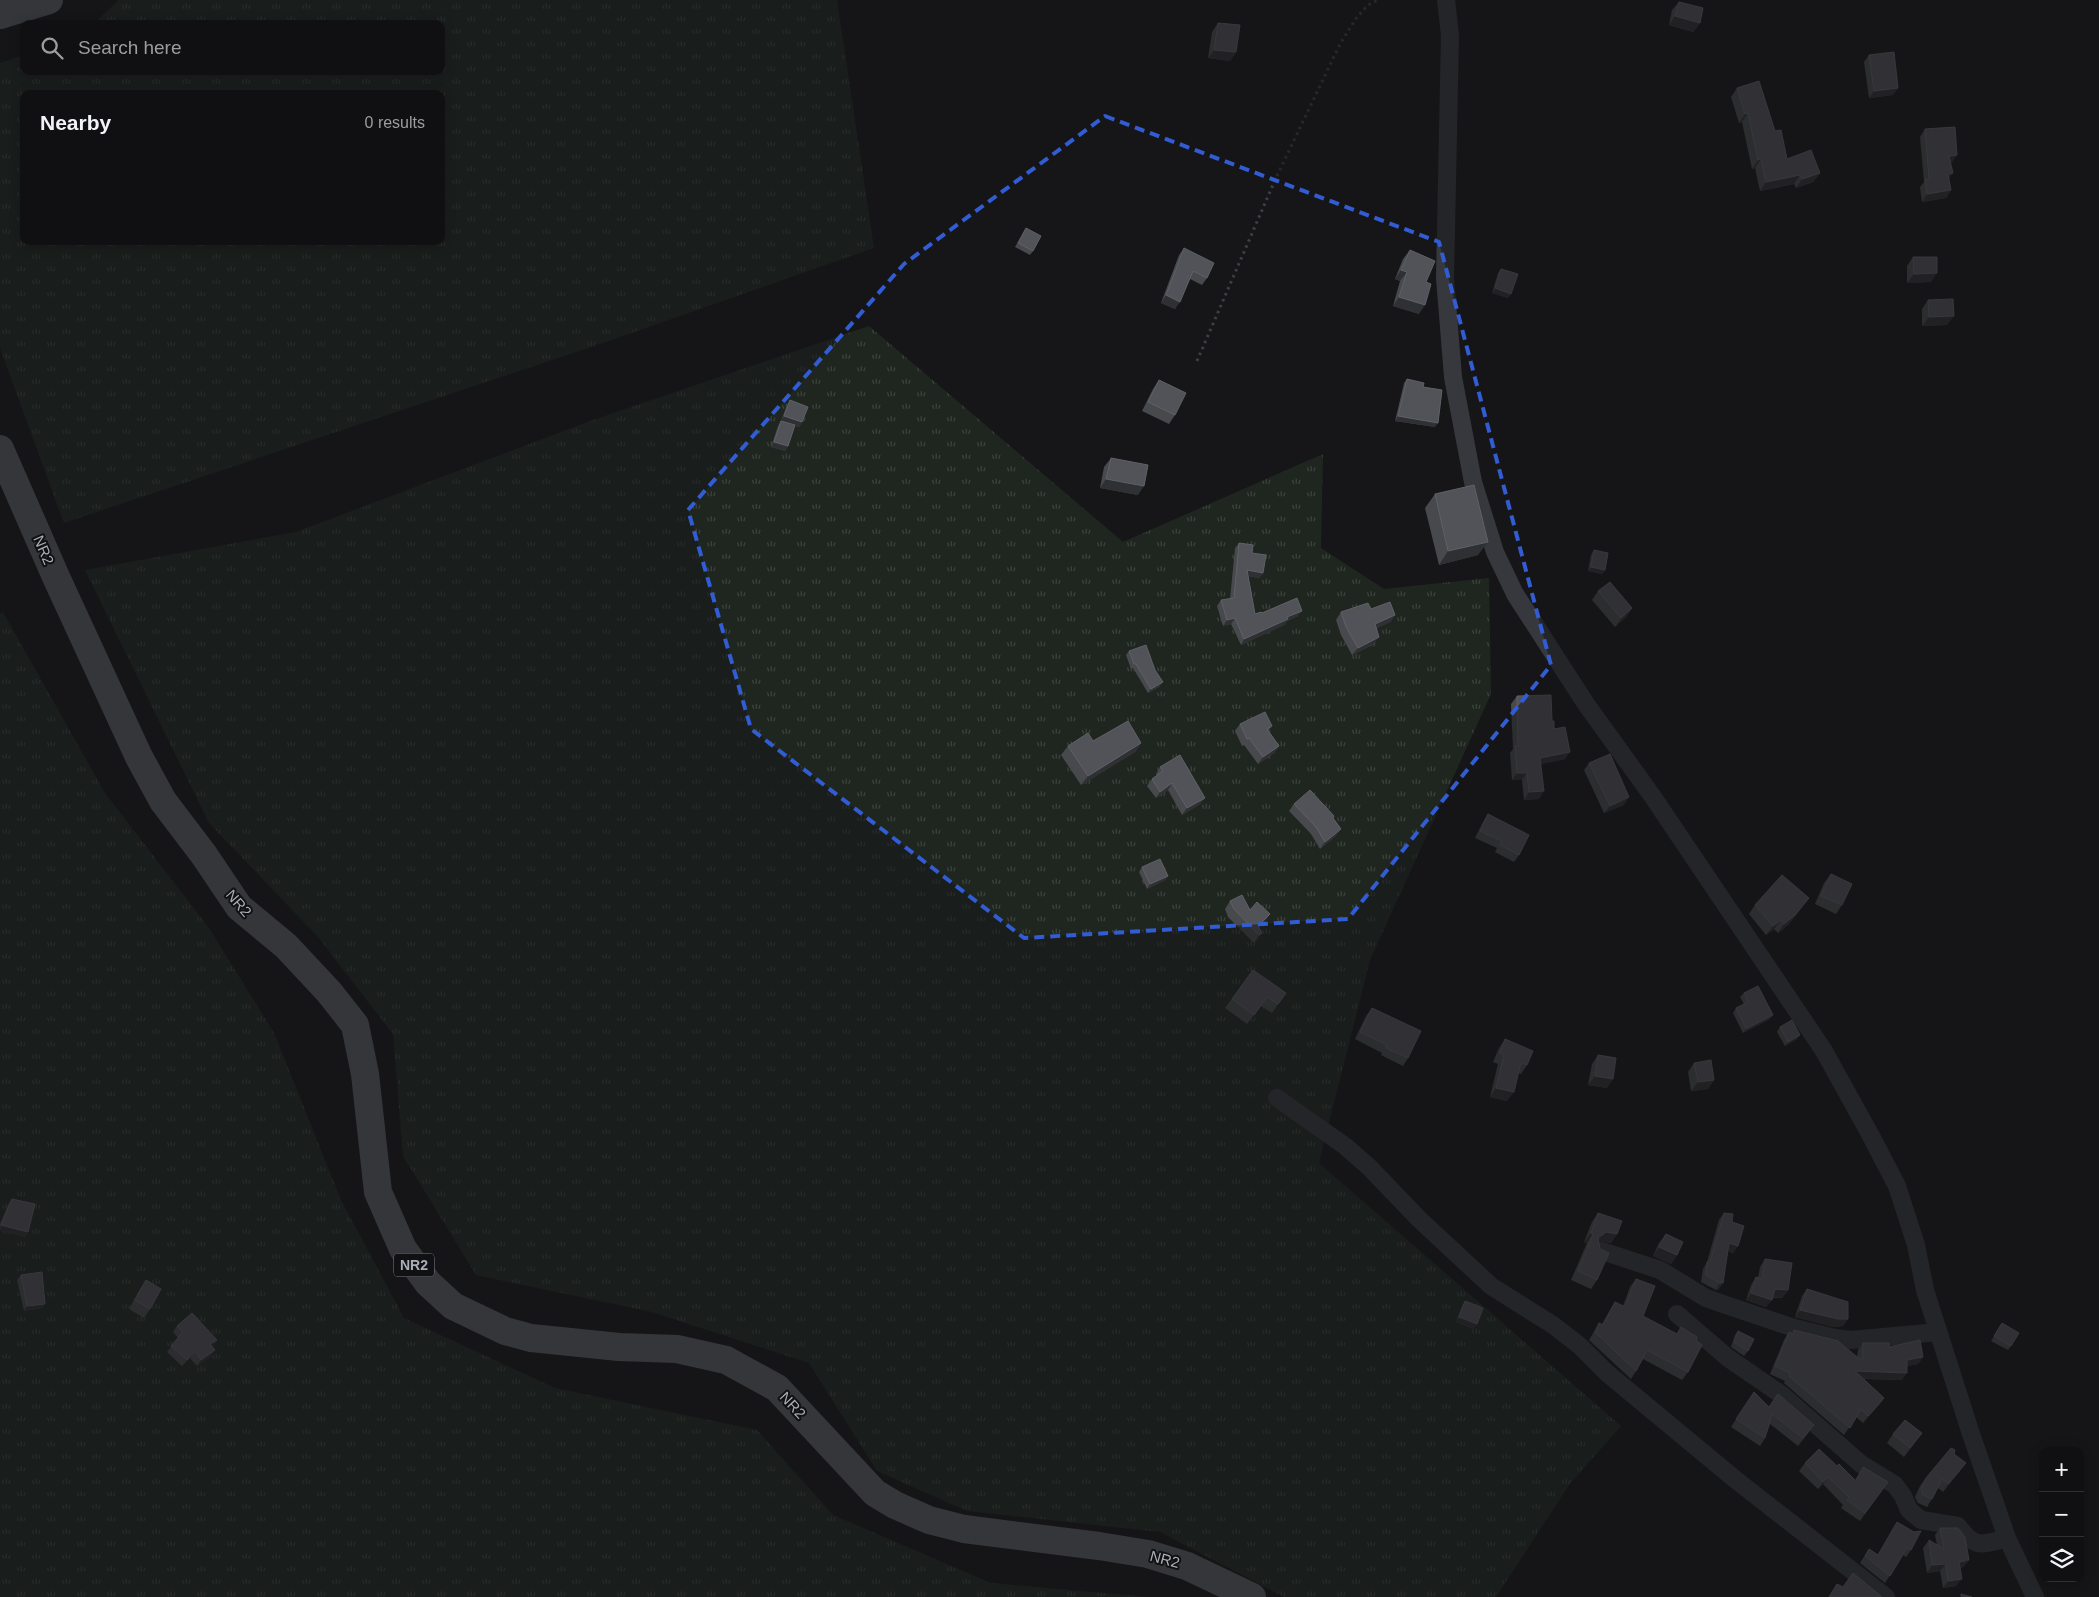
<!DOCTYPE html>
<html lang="en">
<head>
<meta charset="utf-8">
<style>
	body { margin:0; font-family:Helvetica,sans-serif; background:#19191b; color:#f1f3f6 }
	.controls { position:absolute; right:15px; bottom:15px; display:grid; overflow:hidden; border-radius:10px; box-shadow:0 2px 12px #0003 }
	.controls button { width:45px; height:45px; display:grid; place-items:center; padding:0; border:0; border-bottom:1px solid #303032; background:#101012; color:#f1f3f6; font:25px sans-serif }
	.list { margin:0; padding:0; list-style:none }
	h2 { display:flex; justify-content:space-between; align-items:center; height:65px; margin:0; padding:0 20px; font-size:21px }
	h2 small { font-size:16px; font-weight:400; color:#9c9d9f }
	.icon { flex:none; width:28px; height:28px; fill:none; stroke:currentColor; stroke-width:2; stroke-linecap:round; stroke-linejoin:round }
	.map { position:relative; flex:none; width:2099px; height:1597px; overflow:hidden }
	.search { position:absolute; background:#101012; box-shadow:0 2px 12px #0003; left:20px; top:20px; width:425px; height:55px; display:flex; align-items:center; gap:12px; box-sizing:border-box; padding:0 18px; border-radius:10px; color:#9c9d9f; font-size:19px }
	.panel { position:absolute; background:#101012; box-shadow:0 2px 12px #0003; left:20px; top:90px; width:425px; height:155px; border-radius:10px }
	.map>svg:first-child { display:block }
	.grass { fill:url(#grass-tufts); fill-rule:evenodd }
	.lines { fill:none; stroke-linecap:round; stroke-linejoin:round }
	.path { stroke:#3d3f44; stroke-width:3; stroke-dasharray:2.5 4; stroke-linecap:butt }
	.minor { stroke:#37383d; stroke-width:18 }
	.trunk { stroke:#5b5e65; stroke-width:28 }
	.wall { fill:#47494d }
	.shaded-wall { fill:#2f3033 }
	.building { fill:#525359; stroke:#5f6168 }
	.marked { fill:none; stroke:#325cd3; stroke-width:4; stroke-dasharray:10 6; stroke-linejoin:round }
	.labels { text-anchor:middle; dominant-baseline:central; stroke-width:4; stroke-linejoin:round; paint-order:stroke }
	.shield { fill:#111113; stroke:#7b7e86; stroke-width:1 }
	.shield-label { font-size:14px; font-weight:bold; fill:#a8adb8 }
	.street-label { font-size:15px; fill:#a8adb8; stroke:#111113 }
</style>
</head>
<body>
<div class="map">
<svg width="2099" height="1597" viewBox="0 0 2099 1597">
	<defs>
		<pattern id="grass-tufts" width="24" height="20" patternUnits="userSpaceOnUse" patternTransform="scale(1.25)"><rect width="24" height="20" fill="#1e261f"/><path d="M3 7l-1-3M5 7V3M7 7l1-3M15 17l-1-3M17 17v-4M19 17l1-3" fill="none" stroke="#3c433d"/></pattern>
	</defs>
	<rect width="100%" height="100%" fill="#161618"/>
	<path class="grass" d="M 119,0 L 837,0 L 874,248 L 603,343 L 64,523 L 0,348 L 0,63 L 24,55 L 24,71 L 441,71 L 441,24 L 93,24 ZM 24,94 L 441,94 L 441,241 L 24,241 Z
		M 869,326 L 1123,542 L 1323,454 L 1321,548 L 1384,589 L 1489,578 L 1491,694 L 1370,960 L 1319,1163 L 1621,1426 L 1569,1485 L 1496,1597 L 1284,1597 L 1160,1532 L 967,1511 L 877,1471 L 809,1363 L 652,1312 L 476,1275 L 403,1156 L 393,1034 L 318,937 L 209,823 L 85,570 L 296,532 L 590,421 Z
		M 3,612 L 105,793 L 209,928 L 274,1033 L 341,1200 L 404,1318 L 555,1388 L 757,1430 L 833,1515 L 991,1583 L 1149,1597 L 0,1597 L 0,613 Z"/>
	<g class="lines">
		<path class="path" d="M 1197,361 L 1275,180 L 1340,44 L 1357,17 L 1368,5 L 1378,0"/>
		<path class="minor" d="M 1446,0 L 1450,35 L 1445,278 L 1453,377 L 1473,482 L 1495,552 L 1515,594 L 1586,704 L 1653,797 L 1824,1051 L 1871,1136 L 1897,1186 L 1916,1245 L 1925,1290 L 1971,1434 L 2007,1538 L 2035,1597
			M 1277,1098 L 1345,1146 L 1369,1167 L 1419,1219 L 1491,1286 L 1553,1325 L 1580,1346 L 1607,1373 L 1736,1480 L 1886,1597
			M 1602,1251 L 1660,1270 L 1706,1298 L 1723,1304 L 1791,1327 L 1835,1338 L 1851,1340 L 1938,1332
			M 1677,1314 L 1728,1358 L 1782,1395 L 1861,1464 L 1895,1485 L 1903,1496 L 1909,1510 L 1921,1520 L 1958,1526 C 1975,1549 1981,1545 2007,1538"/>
		<path class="trunk" d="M 0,15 L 49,0
			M 0,449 L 56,577 L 139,757 L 163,801 L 204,855 L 239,907 L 286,946 L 329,992 L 355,1025 L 365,1074 L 378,1192 L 403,1249 L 428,1283 L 453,1306 L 505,1331 L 531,1338 L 619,1347 L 677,1349 L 726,1360 L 777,1388 L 875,1493 L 895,1505 L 929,1520 L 964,1529 L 1099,1546 L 1148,1554 L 1187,1566 L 1252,1597"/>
	</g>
	<path class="wall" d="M 1679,2 L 1700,23 L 1693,32 L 1669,25 L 1672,10 Z
		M 1218,23 L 1236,52 L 1230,61 L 1208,58 L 1212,32 Z
		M 1869,55 L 1898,88 L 1893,95 L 1869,98 L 1864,62 Z
		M 1737,88 L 1775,131 L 1787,159 L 1820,173 L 1813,182 L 1796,188 L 1794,184 L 1760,191 L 1755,168 L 1752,169 L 1742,122 L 1739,123 L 1731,97 Z
		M 1925,129 L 1957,155 L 1952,162 L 1951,162 L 1949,179 L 1951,190 L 1946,198 L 1922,202 L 1920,187 L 1924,182 L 1920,137 Z
		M 1026,228 L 1033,251 L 1030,255 L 1015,247 Z
		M 1184,248 L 1207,278 L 1202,285 L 1190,279 L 1175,309 L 1161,303 L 1179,255 Z
		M 1410,250 L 1419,314 L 1393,306 L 1400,281 L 1395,279 L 1403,259 Z
		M 1913,257 L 1931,282 L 1907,283 L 1907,266 Z
		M 1501,269 L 1508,298 L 1492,293 L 1498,273 Z
		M 1928,300 L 1947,325 L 1922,326 L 1922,309 Z
		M 1407,379 L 1423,387 L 1435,427 L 1395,421 L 1404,383 Z
		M 1159,380 L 1175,415 L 1169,424 L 1142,411 L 1153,389 Z
		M 790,400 L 802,422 L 799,427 L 781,421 L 787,405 Z
		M 781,421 L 788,446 L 785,451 L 771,447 L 778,426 Z
		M 1111,458 L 1138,495 L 1100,488 L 1104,467 Z
		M 1435,494 L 1478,555 L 1439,565 L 1425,508 Z
		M 1239,543 L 1252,553 L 1263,573 L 1259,578 L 1248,576 L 1255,614 L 1262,613 L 1298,616 L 1287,621 L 1284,625 L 1241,645 L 1231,624 L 1223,626 L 1217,606 L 1221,600 L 1230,599 L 1235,548 Z
		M 1594,550 L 1605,570 L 1602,574 L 1588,571 L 1591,555 Z
		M 1598,591 L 1632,608 L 1626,617 L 1615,627 L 1592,600 Z
		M 1371,609 L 1395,615 L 1390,622 L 1377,628 L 1374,644 L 1352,655 L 1341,635 L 1336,620 L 1341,612 Z
		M 1129,651 L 1163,682 L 1159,687 L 1148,693 L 1133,668 L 1131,669 L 1126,655 Z
		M 1517,696 L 1552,721 L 1565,759 L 1541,764 L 1539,799 L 1524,800 L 1522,780 L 1512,780 L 1510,753 L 1513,749 L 1511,704 Z
		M 1240,724 L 1272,726 L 1268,731 L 1279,746 L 1274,753 L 1258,764 L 1244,745 L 1242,746 L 1235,731 Z
		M 1093,741 L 1141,743 L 1135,752 L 1081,785 L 1061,755 L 1068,746 Z
		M 1589,763 L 1624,805 L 1604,813 L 1584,770 Z
		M 1160,767 L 1205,798 L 1200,804 L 1182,815 L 1168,790 L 1156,798 L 1147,786 L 1152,779 L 1157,776 L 1156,774 Z
		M 1294,804 L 1333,818 L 1336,836 L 1320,849 L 1311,834 L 1289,811 Z
		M 1488,814 L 1519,855 L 1514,862 L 1495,852 L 1497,848 L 1475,838 L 1483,822 Z
		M 1142,867 L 1168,876 L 1165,880 L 1147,889 L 1139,872 Z
		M 1831,874 L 1842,905 L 1836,914 L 1815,904 L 1824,883 Z
		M 1809,898 L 1789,924 L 1778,933 L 1774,929 L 1766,935 L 1749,914 L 1755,905 Z
		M 1230,901 L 1250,910 L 1270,914 L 1264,922 L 1259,928 L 1262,933 L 1256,941 L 1254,943 L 1228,917 L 1225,909 Z
		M 1253,970 L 1286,993 L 1272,1013 L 1261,1006 L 1247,1024 L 1225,1008 Z
		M 1744,993 L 1770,1019 L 1743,1033 L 1733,1013 L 1736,1008 L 1744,1004 L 1740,997 Z
		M 1372,1008 L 1408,1058 L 1403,1066 L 1381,1055 L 1382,1053 L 1355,1039 L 1366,1016 Z
		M 1780,1027 L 1797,1039 L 1785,1046 L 1777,1032 Z
		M 1505,1039 L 1527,1065 L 1521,1074 L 1518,1073 L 1507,1101 L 1490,1097 L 1498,1064 L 1493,1062 L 1499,1048 Z
		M 1598,1055 L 1607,1088 L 1588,1085 L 1592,1064 Z
		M 1694,1063 L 1714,1080 L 1708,1089 L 1691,1091 L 1688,1072 Z
		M 12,1199 L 28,1232 L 25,1237 L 0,1230 L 0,1224 L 9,1203 Z
		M 1598,1213 L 1617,1234 L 1611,1243 L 1599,1241 L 1600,1249 L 1597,1280 L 1591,1289 L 1571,1280 L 1587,1243 L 1584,1242 L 1592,1222 Z
		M 1724,1213 L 1732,1222 L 1738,1246 L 1733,1253 L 1728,1251 L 1723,1283 L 1718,1290 L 1716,1290 L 1701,1282 L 1703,1269 L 1707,1262 L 1719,1220 Z
		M 1666,1234 L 1677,1255 L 1671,1264 L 1653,1256 L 1659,1243 Z
		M 1765,1259 L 1788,1290 L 1782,1298 L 1773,1298 L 1766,1307 L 1746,1300 L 1751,1285 L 1756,1277 L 1758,1278 L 1760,1267 Z
		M 21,1275 L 45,1304 L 42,1308 L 24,1311 L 17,1280 Z
		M 1636,1279 L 1643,1316 L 1677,1334 L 1696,1340 L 1688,1372 L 1682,1380 L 1643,1359 L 1636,1371 L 1631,1379 L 1589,1340 L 1599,1323 L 1602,1324 L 1610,1310 L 1615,1302 L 1623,1306 L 1630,1287 Z
		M 146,1280 L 150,1309 L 144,1318 L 129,1309 L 140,1289 Z
		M 1807,1289 L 1848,1319 L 1843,1326 L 1833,1327 L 1795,1317 L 1802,1296 Z
		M 1465,1301 L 1474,1329 L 1456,1322 L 1462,1306 Z
		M 2002,1323 L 2011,1346 L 2008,1350 L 1991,1341 Z
		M 177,1326 L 212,1347 L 210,1357 L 197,1366 L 190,1358 L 182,1366 L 167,1352 L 178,1338 L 173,1332 Z
		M 1794,1330 L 1857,1357 L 1858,1350 L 1863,1343 L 1889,1347 L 1923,1357 L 1918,1364 L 1907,1366 L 1902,1380 L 1864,1379 L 1884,1398 L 1879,1405 L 1863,1423 L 1856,1417 L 1844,1435 L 1784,1383 L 1785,1381 L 1770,1374 L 1784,1340 L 1789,1332 L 1792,1333 Z
		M 1738,1331 L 1748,1351 L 1744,1356 L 1731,1347 L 1735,1335 Z
		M 1754,1392 L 1769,1407 L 1778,1394 L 1809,1432 L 1798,1446 L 1770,1424 L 1765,1438 L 1760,1446 L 1731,1427 Z
		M 1922,1433 L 1904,1457 L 1887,1443 L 1893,1434 Z
		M 1954,1454 L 1960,1471 L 1943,1492 L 1938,1488 L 1932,1499 L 1927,1507 L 1918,1503 L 1915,1497 L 1920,1486 L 1926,1478 Z
		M 1805,1463 L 1837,1466 L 1855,1480 L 1863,1467 L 1888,1482 L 1860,1521 L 1841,1508 L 1843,1505 L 1823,1484 L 1818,1489 L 1799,1471 Z
		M 1897,1522 L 1911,1550 L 1906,1557 L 1903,1555 L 1885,1583 L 1860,1563 L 1869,1549 L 1878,1555 Z
		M 1940,1528 L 1969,1560 L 1963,1567 L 1960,1568 L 1956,1586 L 1943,1588 L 1940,1571 L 1927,1573 L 1923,1548 L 1929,1540 L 1937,1545 L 1935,1535 Z"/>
	<path class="shaded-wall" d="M 1675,16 L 1700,23 L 1693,32 L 1669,25 Z
		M 1214,50 L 1236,52 L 1230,61 L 1208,58 Z
		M 1898,88 L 1893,95 L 1869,98 L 1874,91 Z
		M 1748,113 L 1742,122 L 1739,123 L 1745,114 Z
		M 1957,155 L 1952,162 L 1944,163 L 1949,156 Z
		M 1761,159 L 1755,168 L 1752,169 L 1758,160 Z
		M 1820,173 L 1813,182 L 1796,188 L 1802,179 Z
		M 1953,173 L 1948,180 L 1948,174 Z
		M 1800,175 L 1794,184 L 1760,191 L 1766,182 Z
		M 1951,190 L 1946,198 L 1922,202 L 1927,194 Z
		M 1401,270 L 1407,272 L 1400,281 L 1395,279 Z
		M 1937,273 L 1931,282 L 1907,283 L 1914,274 Z
		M 1495,288 L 1511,294 L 1508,298 L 1492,293 Z
		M 1166,295 L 1180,302 L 1175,309 L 1161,303 Z
		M 1399,297 L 1425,305 L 1419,314 L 1393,306 Z
		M 1954,316 L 1947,325 L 1922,326 L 1929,317 Z
		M 784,416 L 802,422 L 799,427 L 781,421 Z
		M 1398,416 L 1438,423 L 1435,427 L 1395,421 Z
		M 774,442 L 788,446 L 785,451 L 771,447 Z
		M 1106,479 L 1144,486 L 1138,495 L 1100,488 Z
		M 1488,542 L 1478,555 L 1439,565 L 1448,551 Z
		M 1591,567 L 1605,570 L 1602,574 L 1588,571 Z
		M 1247,570 L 1263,573 L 1259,578 L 1243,575 Z
		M 1632,608 L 1626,617 L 1615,627 L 1621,618 Z
		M 1302,611 L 1298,616 L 1287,621 L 1284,625 L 1241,645 L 1244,639 L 1287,617 Z
		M 1395,615 L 1390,622 L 1370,631 L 1375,624 Z
		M 1235,618 L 1231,624 L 1223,626 L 1227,620 Z
		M 1379,637 L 1374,644 L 1352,655 L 1358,648 Z
		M 1163,682 L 1159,687 L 1148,693 L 1151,689 Z
		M 1141,743 L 1135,752 L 1081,785 L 1088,776 Z
		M 1279,746 L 1274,753 L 1258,764 L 1263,757 Z
		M 1570,752 L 1565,759 L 1535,765 L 1540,758 Z
		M 1517,773 L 1527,773 L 1522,780 L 1512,780 Z
		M 1172,783 L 1168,790 L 1156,798 L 1160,792 Z
		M 1544,791 L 1539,799 L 1524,800 L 1529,792 Z
		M 1629,797 L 1624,805 L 1604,813 L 1610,806 Z
		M 1205,798 L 1200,804 L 1182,815 L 1187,808 Z
		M 1341,829 L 1336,836 L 1320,849 L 1325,842 Z
		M 1168,876 L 1165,880 L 1147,889 L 1150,884 Z
		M 1809,898 L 1789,924 L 1778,933 L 1784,924 Z
		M 1270,914 L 1264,922 L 1255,931 L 1258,926 Z
		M 1781,920 L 1774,929 L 1766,935 L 1773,926 Z
		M 1262,933 L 1256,941 L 1254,943 L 1259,935 Z
		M 1773,1015 L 1770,1019 L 1743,1033 L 1746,1029 Z
		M 1800,1035 L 1797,1039 L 1785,1046 L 1788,1042 Z
		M 1595,1076 L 1613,1079 L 1607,1088 L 1588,1085 Z
		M 1714,1080 L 1708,1089 L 1691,1091 L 1698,1082 Z
		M 1496,1088 L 1514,1092 L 1507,1101 L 1490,1097 Z
		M 1,1225 L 28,1232 L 25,1237 L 0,1230 Z
		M 1606,1232 L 1617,1234 L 1611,1243 L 1599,1241 L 1592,1247 L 1598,1238 Z
		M 1591,1233 L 1593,1234 L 1587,1243 L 1584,1242 Z
		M 1729,1243 L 1738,1246 L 1733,1253 L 1724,1250 Z
		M 1659,1247 L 1677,1255 L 1671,1264 L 1653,1256 Z
		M 1720,1283 L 1723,1283 L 1718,1290 L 1716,1290 Z
		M 1775,1289 L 1788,1290 L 1782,1298 L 1770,1297 Z
		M 1751,1293 L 1772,1300 L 1766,1307 L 1746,1300 Z
		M 45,1304 L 42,1308 L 24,1311 L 27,1306 Z
		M 1800,1310 L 1848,1319 L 1843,1326 L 1833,1327 L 1795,1317 Z
		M 1459,1317 L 1477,1324 L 1474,1329 L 1456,1322 Z
		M 217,1340 L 213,1347 L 206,1351 L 210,1344 Z
		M 215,1350 L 210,1357 L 197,1366 L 201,1360 Z
		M 195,1351 L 190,1358 L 182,1366 L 187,1360 Z
		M 1923,1357 L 1918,1364 L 1902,1367 L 1907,1360 Z
		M 1855,1371 L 1907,1373 L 1902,1380 L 1850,1378 Z
		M 1884,1398 L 1879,1405 L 1863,1423 L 1868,1416 Z
		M 1966,1463 L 1960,1471 L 1943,1492 L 1948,1484 Z
		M 1828,1477 L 1823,1484 L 1818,1489 L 1823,1482 Z
		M 1964,1560 L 1969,1560 L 1963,1567 L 1960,1568 L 1960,1569 L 1959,1562 Z
		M 1946,1564 L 1940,1571 L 1927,1573 L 1932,1565 Z
		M 1962,1579 L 1956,1586 L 1943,1588 L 1948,1581 Z"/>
	<path class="building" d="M 1679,2 L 1703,8 L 1700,23 L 1675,16 Z
		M 1218,23 L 1240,25 L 1236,52 L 1214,50 Z
		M 1894,52 L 1898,88 L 1874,91 L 1869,55 Z
		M 1759,81 L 1775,131 L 1781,130 L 1787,159 L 1811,150 L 1820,173 L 1802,179 L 1800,175 L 1766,182 L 1761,159 L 1758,160 L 1748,113 L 1745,114 L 1737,88 Z
		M 1955,127 L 1957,155 L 1949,156 L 1953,173 L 1948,174 L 1951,190 L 1927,194 L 1925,180 L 1929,179 L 1925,129 Z
		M 1026,228 L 1041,236 L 1033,251 L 1018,243 Z
		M 1184,248 L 1214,263 L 1207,278 L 1193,271 L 1180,302 L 1166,295 Z
		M 1410,250 L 1435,261 L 1426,282 L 1431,284 L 1425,305 L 1399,297 L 1407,272 L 1401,270 Z
		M 1913,257 L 1937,257 L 1937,273 L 1914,274 Z
		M 1501,269 L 1518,274 L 1511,294 L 1495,288 Z
		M 1953,299 L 1954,316 L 1929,317 L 1928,300 Z
		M 1407,379 L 1424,383 L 1423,387 L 1442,390 L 1438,423 L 1398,416 Z
		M 1159,380 L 1186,393 L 1175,415 L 1148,402 Z
		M 790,400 L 808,407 L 802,422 L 784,416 Z
		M 781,421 L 795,425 L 788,446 L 774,442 Z
		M 1111,458 L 1148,465 L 1144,486 L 1106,479 Z
		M 1474,485 L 1488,542 L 1448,551 L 1435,494 Z
		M 1239,543 L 1253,545 L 1252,553 L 1266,555 L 1263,573 L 1247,570 L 1255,614 L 1261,612 L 1262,613 L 1297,598 L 1302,611 L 1287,617 L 1288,619 L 1244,639 L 1235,618 L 1227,620 L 1221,600 L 1234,598 Z
		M 1594,550 L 1608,553 L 1605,570 L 1591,567 Z
		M 1610,582 L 1632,608 L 1621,618 L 1598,591 Z
		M 1390,602 L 1395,615 L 1375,624 L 1379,637 L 1358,648 L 1346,627 L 1341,612 L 1368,603 L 1371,609 Z
		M 1146,645 L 1155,670 L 1163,682 L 1151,689 L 1136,664 L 1134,664 L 1129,651 Z
		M 1551,695 L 1552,721 L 1554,721 L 1554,729 L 1565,727 L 1570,752 L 1540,758 L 1544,791 L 1529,792 L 1527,773 L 1517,773 L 1515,746 L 1518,746 L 1517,696 Z
		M 1265,712 L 1272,726 L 1267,729 L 1279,746 L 1263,757 L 1249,738 L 1247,739 L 1240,724 Z
		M 1128,721 L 1141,743 L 1088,776 L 1068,746 L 1088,733 L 1093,741 Z
		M 1610,754 L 1629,797 L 1610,806 L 1589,763 Z
		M 1180,755 L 1205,798 L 1187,808 L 1172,783 L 1160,792 L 1152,779 L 1163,771 L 1160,767 Z
		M 1310,790 L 1334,816 L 1333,818 L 1341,829 L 1325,842 L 1316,827 L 1294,804 Z
		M 1488,814 L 1529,835 L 1519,855 L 1500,845 L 1502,841 L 1480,831 Z
		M 1160,859 L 1168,876 L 1150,884 L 1142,867 Z
		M 1831,874 L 1852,884 L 1842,905 L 1821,896 Z
		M 1782,875 L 1809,898 L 1795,915 L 1784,924 L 1781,920 L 1773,926 L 1755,905 Z
		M 1242,895 L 1250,910 L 1257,902 L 1270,914 L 1258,926 L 1262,933 L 1259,935 L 1234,909 L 1230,901 Z
		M 1253,970 L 1286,993 L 1278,1004 L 1267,997 L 1254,1015 L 1232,999 Z
		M 1758,986 L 1773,1015 L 1746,1029 L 1736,1008 L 1748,1002 L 1744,993 Z
		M 1372,1008 L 1421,1031 L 1408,1058 L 1386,1048 L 1387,1045 L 1360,1032 Z
		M 1792,1020 L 1800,1035 L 1788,1042 L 1780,1027 Z
		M 1505,1039 L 1533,1051 L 1527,1065 L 1521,1062 L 1514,1092 L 1496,1088 L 1504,1055 L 1500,1053 Z
		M 1598,1055 L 1616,1058 L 1613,1079 L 1595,1076 Z
		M 1711,1060 L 1714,1080 L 1698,1082 L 1694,1063 Z
		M 12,1199 L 35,1204 L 28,1232 L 1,1225 Z
		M 1598,1213 L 1622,1221 L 1617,1234 L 1606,1232 L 1598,1238 L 1600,1249 L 1609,1253 L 1597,1280 L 1578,1271 L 1593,1234 L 1591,1233 Z
		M 1724,1213 L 1733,1214 L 1732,1222 L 1744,1226 L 1738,1246 L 1729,1243 L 1723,1283 L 1720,1283 L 1706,1275 L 1707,1262 L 1710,1262 Z
		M 1666,1234 L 1683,1242 L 1677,1255 L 1659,1247 Z
		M 1765,1259 L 1792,1263 L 1788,1290 L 1775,1289 L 1772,1300 L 1751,1293 L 1756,1277 L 1762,1279 Z
		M 42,1272 L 45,1304 L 27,1306 L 21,1275 Z
		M 1636,1279 L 1655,1286 L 1643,1316 L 1677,1334 L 1681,1327 L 1697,1337 L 1696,1340 L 1702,1345 L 1688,1372 L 1647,1350 L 1636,1371 L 1595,1332 L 1599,1323 L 1603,1325 L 1615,1302 L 1625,1307 Z
		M 146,1280 L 161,1289 L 150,1309 L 135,1300 Z
		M 1807,1289 L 1848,1302 L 1848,1319 L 1838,1319 L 1800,1310 Z
		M 1465,1301 L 1483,1308 L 1477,1324 L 1459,1317 Z
		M 192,1313 L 217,1340 L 210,1344 L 215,1350 L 201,1360 L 195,1351 L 187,1360 L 171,1346 L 183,1332 L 177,1326 Z
		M 2002,1323 L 2019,1333 L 2011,1346 L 1994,1336 Z
		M 1794,1330 L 1838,1341 L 1862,1361 L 1863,1343 L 1889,1343 L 1889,1347 L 1920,1340 L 1923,1357 L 1907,1360 L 1907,1373 L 1855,1371 L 1884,1398 L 1868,1416 L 1861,1409 L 1850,1428 L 1789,1376 L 1790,1373 L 1775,1366 L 1789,1332 L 1793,1334 Z
		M 1738,1331 L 1754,1339 L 1748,1351 L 1734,1342 Z
		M 1754,1392 L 1769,1407 L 1778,1394 L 1814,1425 L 1803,1438 L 1772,1414 L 1765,1438 L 1736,1419 Z
		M 1905,1420 L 1922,1433 L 1910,1448 L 1893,1434 Z
		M 1951,1448 L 1955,1450 L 1954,1454 L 1966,1463 L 1948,1484 L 1942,1479 L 1932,1499 L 1923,1495 L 1921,1489 L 1926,1478 Z
		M 1819,1449 L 1837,1466 L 1839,1464 L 1856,1481 L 1863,1467 L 1888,1482 L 1865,1513 L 1847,1500 L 1849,1497 L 1828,1477 L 1823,1482 L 1805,1463 Z
		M 1897,1522 L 1914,1532 L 1921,1531 L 1911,1550 L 1907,1548 L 1890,1576 L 1865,1556 L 1869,1549 L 1878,1555 Z
		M 1940,1528 L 1958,1528 L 1965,1537 L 1969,1560 L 1964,1560 L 1965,1561 L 1959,1562 L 1962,1579 L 1948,1581 L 1946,1564 L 1932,1565 L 1929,1540 L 1944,1549 Z
		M 1853,1573 L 1881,1596 L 1881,1597 L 1829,1597 L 1837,1584 L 1843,1587 Z
		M 1961,1594 L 1972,1597 L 1961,1597 Z"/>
	<path d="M0 0H2099V1597H0ZM 1105,116 L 1439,242 L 1551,665 L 1348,919 L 1024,938 L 751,729 L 688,510 L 904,264 Z" fill="#161618" fill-opacity=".55" fill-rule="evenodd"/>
	<path class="marked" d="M 1105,116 L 1439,242 L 1551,665 L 1348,919 L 1024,938 L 751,729 L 688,510 L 904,264 Z"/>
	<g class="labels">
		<rect class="shield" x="394" y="1253.5" width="40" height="23" rx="4"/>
		<g class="shield-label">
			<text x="414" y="1265">NR2</text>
		</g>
		<g class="street-label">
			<text transform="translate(44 550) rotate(67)">NR2</text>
			<text transform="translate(239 903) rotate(49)">NR2</text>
			<text transform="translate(793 1405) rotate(47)">NR2</text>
			<text transform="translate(1165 1559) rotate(15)">NR2</text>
		</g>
	</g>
</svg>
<div class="controls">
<button>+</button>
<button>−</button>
<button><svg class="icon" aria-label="layers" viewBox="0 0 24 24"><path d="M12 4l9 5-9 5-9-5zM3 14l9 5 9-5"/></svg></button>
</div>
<div class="search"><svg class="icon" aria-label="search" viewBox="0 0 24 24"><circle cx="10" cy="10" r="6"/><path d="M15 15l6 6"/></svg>Search here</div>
<section class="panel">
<h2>Nearby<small>0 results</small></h2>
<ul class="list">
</ul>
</section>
</div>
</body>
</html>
